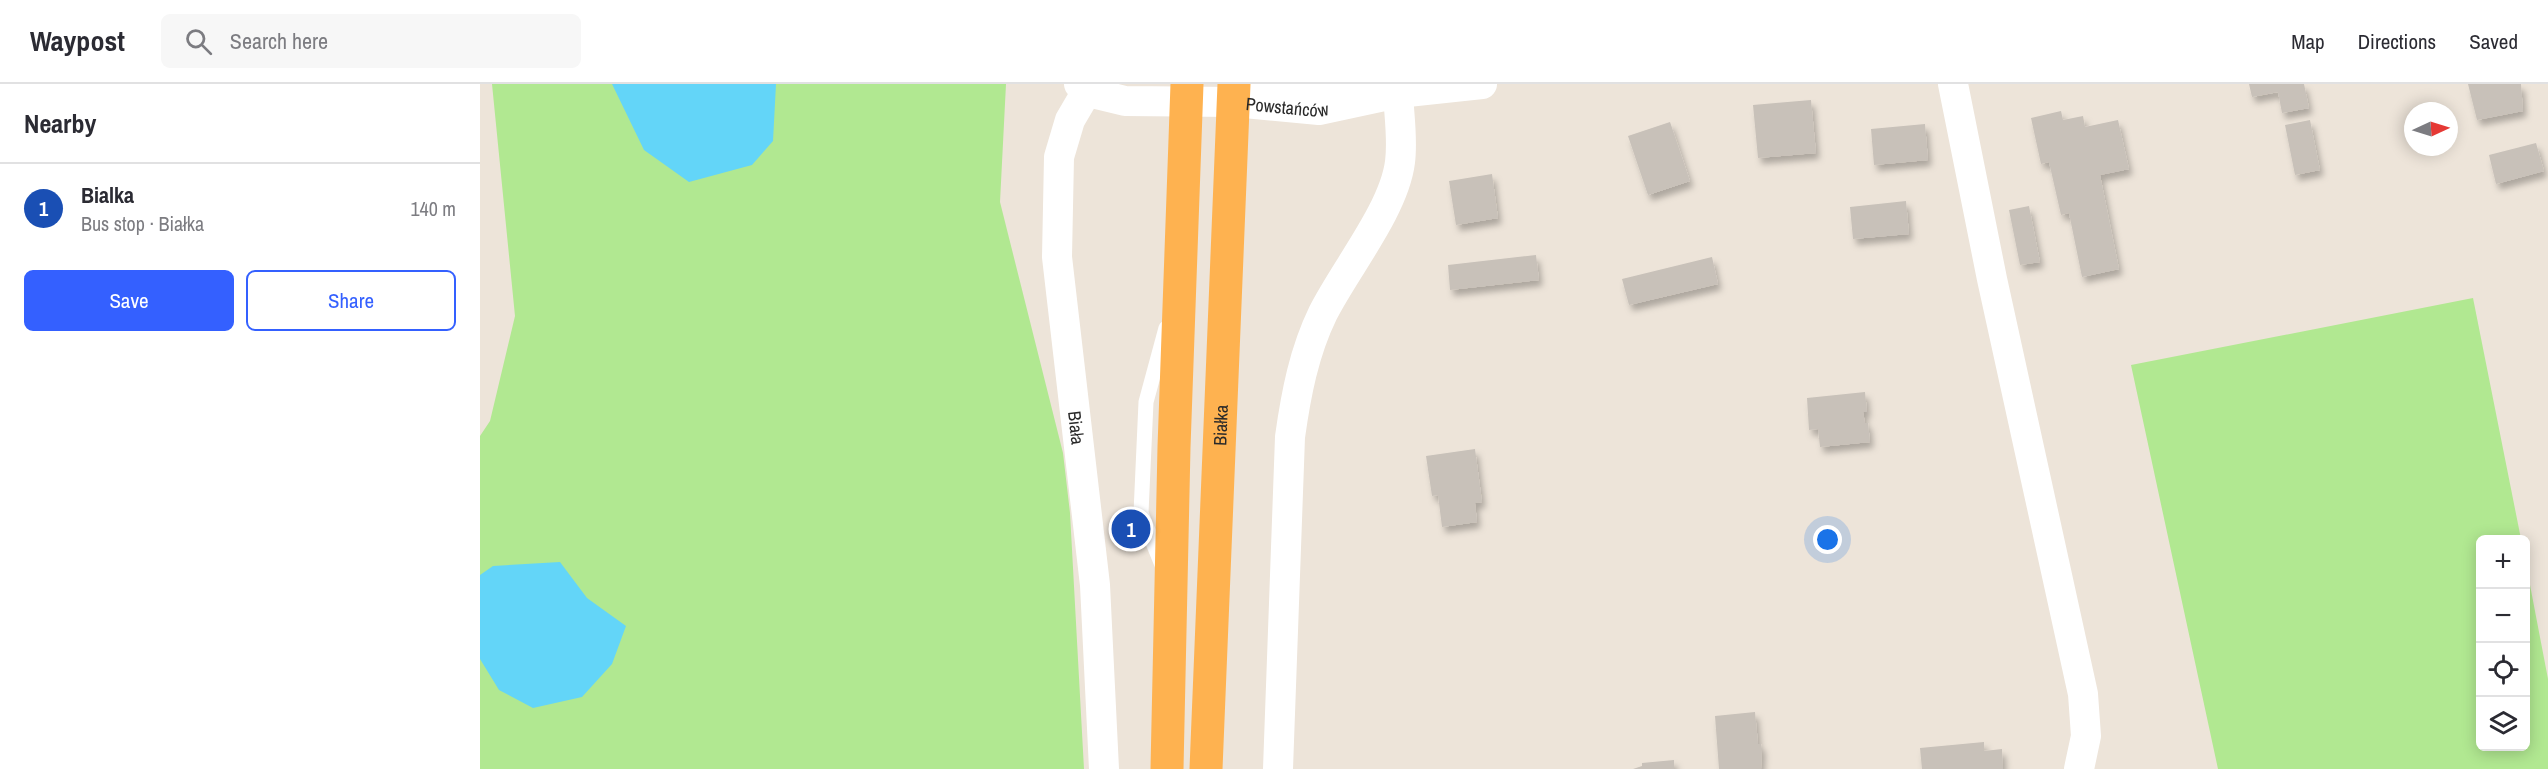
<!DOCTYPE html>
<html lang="en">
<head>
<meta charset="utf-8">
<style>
	body { margin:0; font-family:"Archivo Narrow",sans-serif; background:#f7f7f7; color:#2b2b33 }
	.controls { position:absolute; right:18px; bottom:18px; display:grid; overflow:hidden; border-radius:9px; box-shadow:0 3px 15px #0003 }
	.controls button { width:54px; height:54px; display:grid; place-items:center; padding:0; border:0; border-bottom:2px solid #e1e1e2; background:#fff; color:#2b2b33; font:30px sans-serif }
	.compass { position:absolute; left:1924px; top:18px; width:54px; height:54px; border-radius:50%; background:#fff; box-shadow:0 3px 15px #0003; rotate:86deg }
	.you { position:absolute; left:1348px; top:456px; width:21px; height:21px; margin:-15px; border:4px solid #fff; border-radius:50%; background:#1a73e8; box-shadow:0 0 0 9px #1a73e833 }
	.badge { display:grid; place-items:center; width:39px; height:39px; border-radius:50%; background:#3460ff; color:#fff; font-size:20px; font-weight:700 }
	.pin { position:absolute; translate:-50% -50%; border:3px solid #fff; box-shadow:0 2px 6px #0006 }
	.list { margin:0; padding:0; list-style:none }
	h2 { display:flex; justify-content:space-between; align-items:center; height:78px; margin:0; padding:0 24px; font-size:26px }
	h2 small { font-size:20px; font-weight:400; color:#7c7c81 }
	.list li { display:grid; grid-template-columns:39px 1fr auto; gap:18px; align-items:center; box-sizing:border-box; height:90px; padding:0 24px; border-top:2px solid #e1e1e2 }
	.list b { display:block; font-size:22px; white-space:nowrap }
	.list p { margin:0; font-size:20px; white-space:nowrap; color:#7c7c81 }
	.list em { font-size:20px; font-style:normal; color:#7c7c81 }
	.actions { display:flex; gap:12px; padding:18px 24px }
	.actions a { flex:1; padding:14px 0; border:2px solid #3460ff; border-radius:9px; text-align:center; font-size:21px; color:#3460ff }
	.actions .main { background:#3460ff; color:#fff }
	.icon { flex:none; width:33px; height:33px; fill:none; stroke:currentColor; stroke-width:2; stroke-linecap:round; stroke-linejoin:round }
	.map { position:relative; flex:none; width:2068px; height:685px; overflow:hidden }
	header { display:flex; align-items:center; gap:36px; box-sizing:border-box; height:84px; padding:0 30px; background:#fff; border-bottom:2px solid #e1e1e2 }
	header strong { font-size:28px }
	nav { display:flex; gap:33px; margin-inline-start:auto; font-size:21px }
	.search { width:420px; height:54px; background:#f7f7f7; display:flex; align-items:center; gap:15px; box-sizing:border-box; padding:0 21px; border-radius:9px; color:#7c7c81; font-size:22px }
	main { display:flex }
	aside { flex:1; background:#fff }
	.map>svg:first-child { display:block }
	.green { fill:#b1e891 }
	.water { fill:#63d5f8 }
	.building { fill:#c8c1b9; filter:url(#shadow) }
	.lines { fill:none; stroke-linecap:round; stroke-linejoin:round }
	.service { stroke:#fff; stroke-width:15 }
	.minor { stroke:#fff; stroke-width:30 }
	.trunk { stroke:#feb250; stroke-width:33 }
	.labels { text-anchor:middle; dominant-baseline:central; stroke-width:5; stroke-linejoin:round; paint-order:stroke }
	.street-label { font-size:18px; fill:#292929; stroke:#fff }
</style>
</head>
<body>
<header>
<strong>Waypost</strong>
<div class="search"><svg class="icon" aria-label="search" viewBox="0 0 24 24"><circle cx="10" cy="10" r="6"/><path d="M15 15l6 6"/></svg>Search here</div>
<nav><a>Map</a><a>Directions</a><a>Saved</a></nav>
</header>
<main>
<aside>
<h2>Nearby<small></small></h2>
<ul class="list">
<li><span class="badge" style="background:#1a4fb4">1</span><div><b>Bialka</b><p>Bus stop · Białka</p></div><em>140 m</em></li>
</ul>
<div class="actions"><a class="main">Save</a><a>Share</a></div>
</aside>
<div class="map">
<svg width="2068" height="685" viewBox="0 0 2068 685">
	<defs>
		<filter id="shadow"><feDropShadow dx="3.5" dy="6" stdDeviation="3" flood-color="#0004"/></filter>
	</defs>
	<rect width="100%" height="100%" fill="#ede4d9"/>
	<path class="green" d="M 12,0 L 526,0 L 520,118 L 583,369 L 590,429 L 604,685 L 0,685 L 0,352 L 10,337 L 35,232 Z
		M 1993,214 L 2041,455 L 2000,455 L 2000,662 L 2046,662 L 2046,480 L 2068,595 L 2068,685 L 1738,685 L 1651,281 Z"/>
	<path class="water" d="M 132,0 L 296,0 L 293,57 L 272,81 L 209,98 L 164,66 Z
		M 80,478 L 107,514 L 146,542 L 132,580 L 102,613 L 53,624 L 19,606 L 0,575 L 0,491 L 13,482 Z"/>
	<path class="building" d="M 1769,0 L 1824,0 L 1829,24 L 1802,29 L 1798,8 L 1772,13 Z
		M 1988,0 L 2041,0 L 2043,27 L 1997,36 Z
		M 1331,16 L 1336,69 L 1278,74 L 1273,21 Z
		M 1581,27 L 1583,36 L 1603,32 L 1605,43 L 1638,36 L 1649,85 L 1620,91 L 1639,185 L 1602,193 L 1589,129 L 1581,131 L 1569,78 L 1561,80 L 1551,34 Z
		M 1830,36 L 1840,86 L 1815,91 L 1805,41 Z
		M 1190,38 L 1210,97 L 1168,111 L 1148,52 Z
		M 1445,40 L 1448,76 L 1394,81 L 1391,45 Z
		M 2056,59 L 2064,87 L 2016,100 L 2009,71 Z
		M 1012,90 L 1018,134 L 976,141 L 969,97 Z
		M 1426,117 L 1429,150 L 1373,155 L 1370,123 Z
		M 1549,122 L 1560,178 L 1540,181 L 1529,126 Z
		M 1056,171 L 1059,196 L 970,206 L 968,181 Z
		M 1232,173 L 1238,200 L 1149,221 L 1142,195 Z
		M 1385,308 L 1387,328 L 1383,328 L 1385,339 L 1388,339 L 1390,358 L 1340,363 L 1338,345 L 1329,346 L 1327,314 Z
		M 995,365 L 1002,418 L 995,419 L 997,438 L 962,443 L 958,411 L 952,412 L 946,372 Z
		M 1275,628 L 1278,660 L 1281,660 L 1282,665 L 1281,685 L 1239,685 L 1235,632 Z
		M 1504,658 L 1504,667 L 1522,665 L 1523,685 L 1442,685 L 1440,664 Z
		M 1194,676 L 1194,685 L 1153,685 L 1162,682 L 1162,679 Z"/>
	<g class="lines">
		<path class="service" d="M 682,481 L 661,429 L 666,318 L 686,244"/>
		<g class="minor">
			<path id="s1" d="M 599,0 L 616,10 L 645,17 L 754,18 L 839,26 L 918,9 L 1002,0"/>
			<path d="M 1473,0 L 1512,195 L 1603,610 L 1606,652 L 1599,685"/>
			<path id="s2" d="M 607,7 L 590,36 L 579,73 L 577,173 L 615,501 L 624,685"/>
			<path d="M 778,10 C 813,0 855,0 891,5"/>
			<path d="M 798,685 L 810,353 C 816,310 824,268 843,229 C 865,185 914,126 920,78 C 923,55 919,31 918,9"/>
		</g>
		<g class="trunk">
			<path d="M 687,685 L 694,363 L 707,0"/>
			<path id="s3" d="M 726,685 L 754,0"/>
		</g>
	</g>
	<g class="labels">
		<g class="street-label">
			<text stroke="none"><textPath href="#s1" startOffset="212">Powstańców</textPath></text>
			<text stroke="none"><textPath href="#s3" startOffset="344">Białka</textPath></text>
			<text stroke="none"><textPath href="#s2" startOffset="344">Biała</textPath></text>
		</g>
	</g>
</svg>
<div class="controls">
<button>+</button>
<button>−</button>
<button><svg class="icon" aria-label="locate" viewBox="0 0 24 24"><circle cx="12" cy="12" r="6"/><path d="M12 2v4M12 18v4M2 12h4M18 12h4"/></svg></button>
<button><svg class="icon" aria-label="layers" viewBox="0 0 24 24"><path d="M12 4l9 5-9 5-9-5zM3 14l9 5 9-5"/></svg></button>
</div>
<svg class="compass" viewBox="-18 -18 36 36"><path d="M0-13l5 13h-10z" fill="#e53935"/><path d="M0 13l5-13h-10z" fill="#7c7c81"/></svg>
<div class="you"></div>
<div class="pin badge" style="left:651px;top:445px;background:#1a4fb4">1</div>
</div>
</main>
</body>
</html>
